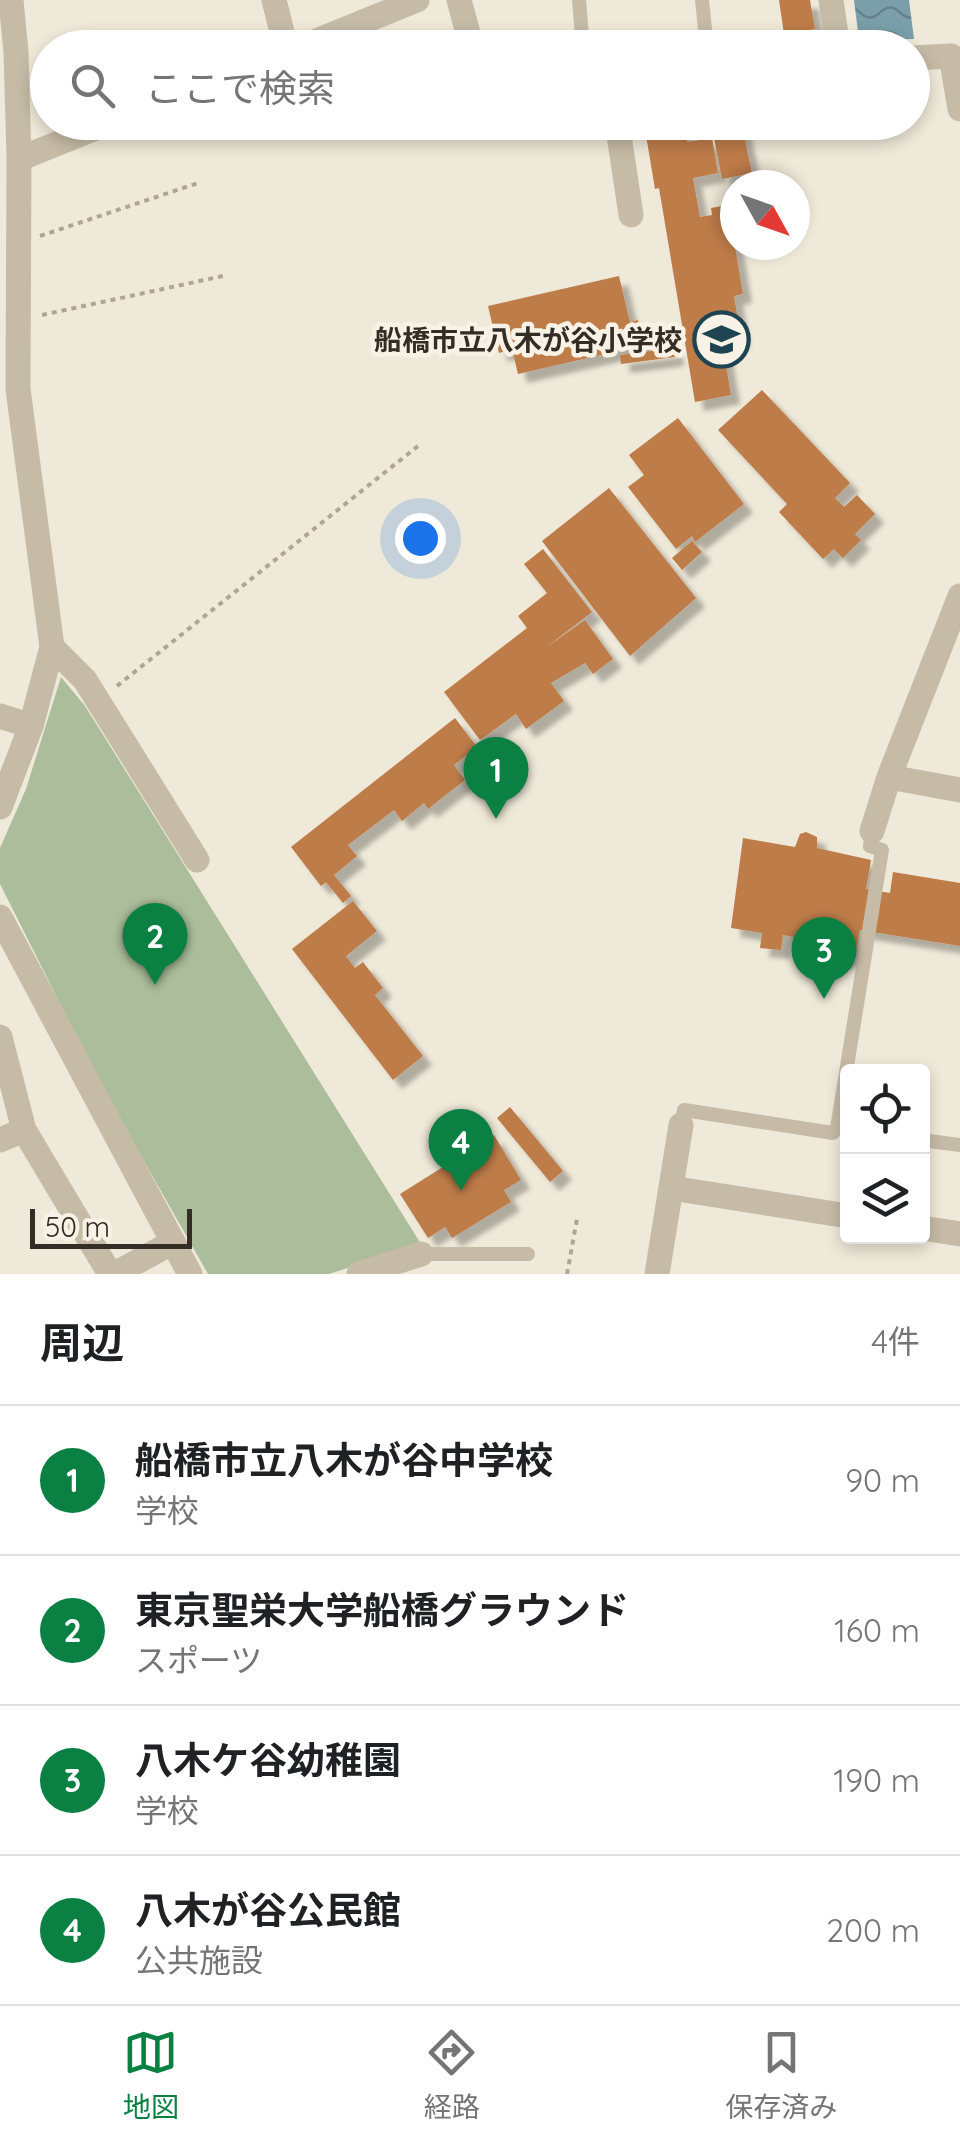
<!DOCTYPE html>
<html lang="ja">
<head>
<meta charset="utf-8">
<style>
	body { margin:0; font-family:Quicksand,"Noto Sans JP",sans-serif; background:#f6f6f6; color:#202124 }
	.controls { position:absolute; right:30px; bottom:30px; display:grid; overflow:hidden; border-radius:10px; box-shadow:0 5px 15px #0003 }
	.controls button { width:90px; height:90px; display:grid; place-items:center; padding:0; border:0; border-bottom:2px solid #e0e0e0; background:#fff; color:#202124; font:50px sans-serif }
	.compass { position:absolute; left:720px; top:170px; width:90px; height:90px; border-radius:50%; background:#fff; box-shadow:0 5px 15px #0003; rotate:130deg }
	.scale { position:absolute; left:30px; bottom:25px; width:162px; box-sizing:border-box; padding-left:10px; border:5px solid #332d26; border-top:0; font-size:28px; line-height:35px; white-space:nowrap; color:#332d26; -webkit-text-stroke:8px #f7f2e5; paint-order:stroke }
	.you { position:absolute; left:420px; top:538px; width:35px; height:35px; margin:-25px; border:8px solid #fff; border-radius:50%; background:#1a73e8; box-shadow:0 0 0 15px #1a73e833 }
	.badge { display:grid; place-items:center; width:65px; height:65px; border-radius:50%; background:#0b8043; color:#fff; font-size:32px; font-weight:700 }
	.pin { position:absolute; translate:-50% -82px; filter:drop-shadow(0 2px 5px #0008) }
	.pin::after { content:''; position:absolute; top:52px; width:35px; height:30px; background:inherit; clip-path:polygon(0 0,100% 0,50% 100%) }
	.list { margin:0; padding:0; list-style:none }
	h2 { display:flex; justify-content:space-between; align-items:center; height:130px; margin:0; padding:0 40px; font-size:42px }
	h2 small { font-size:32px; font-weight:400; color:#757577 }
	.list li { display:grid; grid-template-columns:65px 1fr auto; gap:30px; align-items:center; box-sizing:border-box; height:150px; padding:0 40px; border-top:2px solid #e0e0e0 }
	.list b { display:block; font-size:38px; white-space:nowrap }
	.list p { margin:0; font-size:32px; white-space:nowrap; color:#757577 }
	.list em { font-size:32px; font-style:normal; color:#757577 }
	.icon { flex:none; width:55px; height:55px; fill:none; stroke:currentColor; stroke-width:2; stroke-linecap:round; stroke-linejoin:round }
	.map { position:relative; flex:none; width:960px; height:1274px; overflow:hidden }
	.search { position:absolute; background:#fff; box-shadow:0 5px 15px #0003; left:30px; right:30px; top:30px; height:110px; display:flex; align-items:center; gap:25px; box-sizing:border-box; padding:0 35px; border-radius:55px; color:#757577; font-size:38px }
	.sheet { height:730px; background:#fff }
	nav { display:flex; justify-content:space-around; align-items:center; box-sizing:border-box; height:140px; border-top:2px solid #e0e0e0; background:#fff; font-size:28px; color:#757577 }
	nav a { display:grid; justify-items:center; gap:5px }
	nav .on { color:#0b8043 }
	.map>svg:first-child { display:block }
	.pitch { fill:#abbd9a }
	.water { fill:url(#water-waves) }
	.building { fill:#be7b48; filter:url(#shadow) }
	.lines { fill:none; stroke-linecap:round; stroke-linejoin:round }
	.path { stroke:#b2a590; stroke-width:4; stroke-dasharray:5 5; stroke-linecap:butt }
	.service { stroke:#c6bba6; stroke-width:14 }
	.minor { stroke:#c6bba6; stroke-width:25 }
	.tertiary { stroke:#c6bba6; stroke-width:25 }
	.labels { text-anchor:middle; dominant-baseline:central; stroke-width:9; stroke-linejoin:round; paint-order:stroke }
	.poi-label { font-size:28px; font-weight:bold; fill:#332d26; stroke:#f7f2e5; text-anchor:end }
</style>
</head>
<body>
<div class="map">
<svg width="960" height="1274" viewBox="0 0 960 1274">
	<defs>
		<pattern id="water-waves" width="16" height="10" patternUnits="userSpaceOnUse" patternTransform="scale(2.5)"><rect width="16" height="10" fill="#7a9faa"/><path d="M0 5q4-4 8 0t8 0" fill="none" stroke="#65828a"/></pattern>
		<filter id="shadow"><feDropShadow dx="9" dy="9" stdDeviation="2.5" flood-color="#0004"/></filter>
	</defs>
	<rect width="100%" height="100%" fill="#efe9d9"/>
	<path class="pitch" d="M 61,677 L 85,706 L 421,1244 L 329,1274 L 208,1274 L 102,1087 L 0,884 L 0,848 L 26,789 Z"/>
	<path class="water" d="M 854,0 L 909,0 L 914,39 L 859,40 Z"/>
	<path class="building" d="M 779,0 L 810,0 L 815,29 L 784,34 Z
		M 684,122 L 687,142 L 712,138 L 718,173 L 693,178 L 700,217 L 712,215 L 711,208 L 728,205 L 743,294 L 734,296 L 741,339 L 722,342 L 731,395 L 695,402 L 659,188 L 655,189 L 645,129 Z
		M 711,122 L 741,122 L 752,173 L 722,179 Z
		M 619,276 L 630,322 L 638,320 L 644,345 L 518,374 L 512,349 L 499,353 L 488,306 Z
		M 674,348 L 675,357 L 621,364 L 620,355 Z
		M 762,390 L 850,483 L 835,498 L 844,507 L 857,495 L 875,514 L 855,534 L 861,540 L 843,558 L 834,549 L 823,559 L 779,512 L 787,504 L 718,430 Z
		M 678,418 L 744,504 L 695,542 L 692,536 L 676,549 L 628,487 L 644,475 L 629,455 Z
		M 609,488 L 696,598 L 630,656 L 542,541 Z
		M 692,541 L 702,552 L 682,570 L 672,558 Z
		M 543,549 L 592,612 L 544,649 L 585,620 L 613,659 L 593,674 L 585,663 L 551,683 L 564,701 L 526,729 L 516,714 L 480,740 L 444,692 L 527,628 L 518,616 L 547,593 L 524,564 Z
		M 455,718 L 477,747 L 454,765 L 465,780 L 428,809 L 424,803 L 402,821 L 394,810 L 348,845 L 357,856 L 334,875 L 351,896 L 343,903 L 326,882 L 321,886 L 291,847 Z
		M 503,741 L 510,749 L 497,760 L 490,750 Z
		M 806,832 L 817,837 L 817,848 L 871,860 L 866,889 L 890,893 L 893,872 L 960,883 L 960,946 L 860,930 L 857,947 L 851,947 L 850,955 L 844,960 L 837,960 L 830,954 L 829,942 L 827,956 L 807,953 L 809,940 L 783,935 L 781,950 L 760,948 L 762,933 L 731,928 L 743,838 L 795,847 L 800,834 Z
		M 353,901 L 377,931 L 346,956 L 355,968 L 363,962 L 383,988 L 375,995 L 423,1056 L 393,1080 L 292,949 Z
		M 510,1107 L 563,1171 L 550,1182 L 497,1118 Z
		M 494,1135 L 521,1180 L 504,1190 L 511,1202 L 452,1238 L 445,1227 L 428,1238 L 400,1194 Z"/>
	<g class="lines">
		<path class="path" d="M 40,236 L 201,182
			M 42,315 L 223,276
			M 117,686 L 418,446
			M 567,1274 L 577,1219"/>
		<path class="service" d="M 579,0 L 583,48
			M 702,0 L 707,48
			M 681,1125 L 684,1110 L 833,1133 L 837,1128 L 882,850 L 870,846 L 872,831
			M 922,1140 L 960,1145
			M 421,1254 L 528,1254"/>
		<path class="minor" d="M 274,0 L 286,48
			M 951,56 L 960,109
			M 617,122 L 631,215
			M 52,647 L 85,680 L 197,860
			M 0,716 L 31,726
			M 889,777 L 960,790
			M 872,831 L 889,777 L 960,596
			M 0,1037 L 24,1130 L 110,1274
			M 0,1140 L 24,1130
			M 671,1188 L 848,1216
			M 922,1228 L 960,1234
			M 115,1274 L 173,1242
			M 359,1274 L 421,1254
			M 657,1274 L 681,1125"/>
		<path class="tertiary" d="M 459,0 L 472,48
			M 831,0 L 838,48
			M 299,48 L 417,0
			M 912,58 L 951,56
			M 19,159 L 111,122
			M 0,807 L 31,726 L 52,647 L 18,389 L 19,159 L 16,52 L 11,0
			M 0,917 L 190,1274"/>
	</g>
	<defs>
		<symbol id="school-ring" viewBox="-11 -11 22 22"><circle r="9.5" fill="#f7f2e5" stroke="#1f4451" stroke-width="1.5"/><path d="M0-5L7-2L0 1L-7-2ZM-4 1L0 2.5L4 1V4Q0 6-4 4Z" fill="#1f4451"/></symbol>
	</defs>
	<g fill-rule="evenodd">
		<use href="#school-ring" x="690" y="308" width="63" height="63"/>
	</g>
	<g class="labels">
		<g class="poi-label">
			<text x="682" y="339">船橋市立八木が谷小学校</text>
		</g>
	</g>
</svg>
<div class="controls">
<button><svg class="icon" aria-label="locate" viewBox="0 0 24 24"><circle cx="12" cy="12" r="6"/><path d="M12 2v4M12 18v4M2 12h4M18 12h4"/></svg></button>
<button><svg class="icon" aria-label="layers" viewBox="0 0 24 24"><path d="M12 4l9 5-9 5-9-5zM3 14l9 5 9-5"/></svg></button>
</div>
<svg class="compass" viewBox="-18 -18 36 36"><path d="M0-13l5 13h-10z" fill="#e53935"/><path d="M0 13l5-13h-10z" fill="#757577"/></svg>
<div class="scale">50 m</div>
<div class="you"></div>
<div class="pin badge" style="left:496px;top:819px">1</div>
<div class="pin badge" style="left:155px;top:985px">2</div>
<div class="pin badge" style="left:824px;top:999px">3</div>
<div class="pin badge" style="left:461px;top:1191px">4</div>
<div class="search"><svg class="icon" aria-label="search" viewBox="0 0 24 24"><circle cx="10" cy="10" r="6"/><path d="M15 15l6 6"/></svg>ここで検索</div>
</div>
<section class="sheet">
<h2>周辺<small>4件</small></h2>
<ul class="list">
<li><span class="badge">1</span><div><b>船橋市立八木が谷中学校</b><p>学校</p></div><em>90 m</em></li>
<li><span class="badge">2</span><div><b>東京聖栄大学船橋グラウンド</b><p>スポーツ</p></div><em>160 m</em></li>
<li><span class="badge">3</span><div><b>八木ケ谷幼稚園</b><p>学校</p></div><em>190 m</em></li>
<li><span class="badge">4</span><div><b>八木が谷公民館</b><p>公共施設</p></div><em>200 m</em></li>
</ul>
</section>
<nav>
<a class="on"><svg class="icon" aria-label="map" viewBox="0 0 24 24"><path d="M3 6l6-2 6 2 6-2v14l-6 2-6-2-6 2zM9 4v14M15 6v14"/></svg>地図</a>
<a><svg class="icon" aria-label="directions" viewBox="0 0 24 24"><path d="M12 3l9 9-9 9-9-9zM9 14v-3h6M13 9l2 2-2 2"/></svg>経路</a>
<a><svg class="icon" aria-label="saved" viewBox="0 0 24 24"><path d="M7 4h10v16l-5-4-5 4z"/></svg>保存済み</a>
</nav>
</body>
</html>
